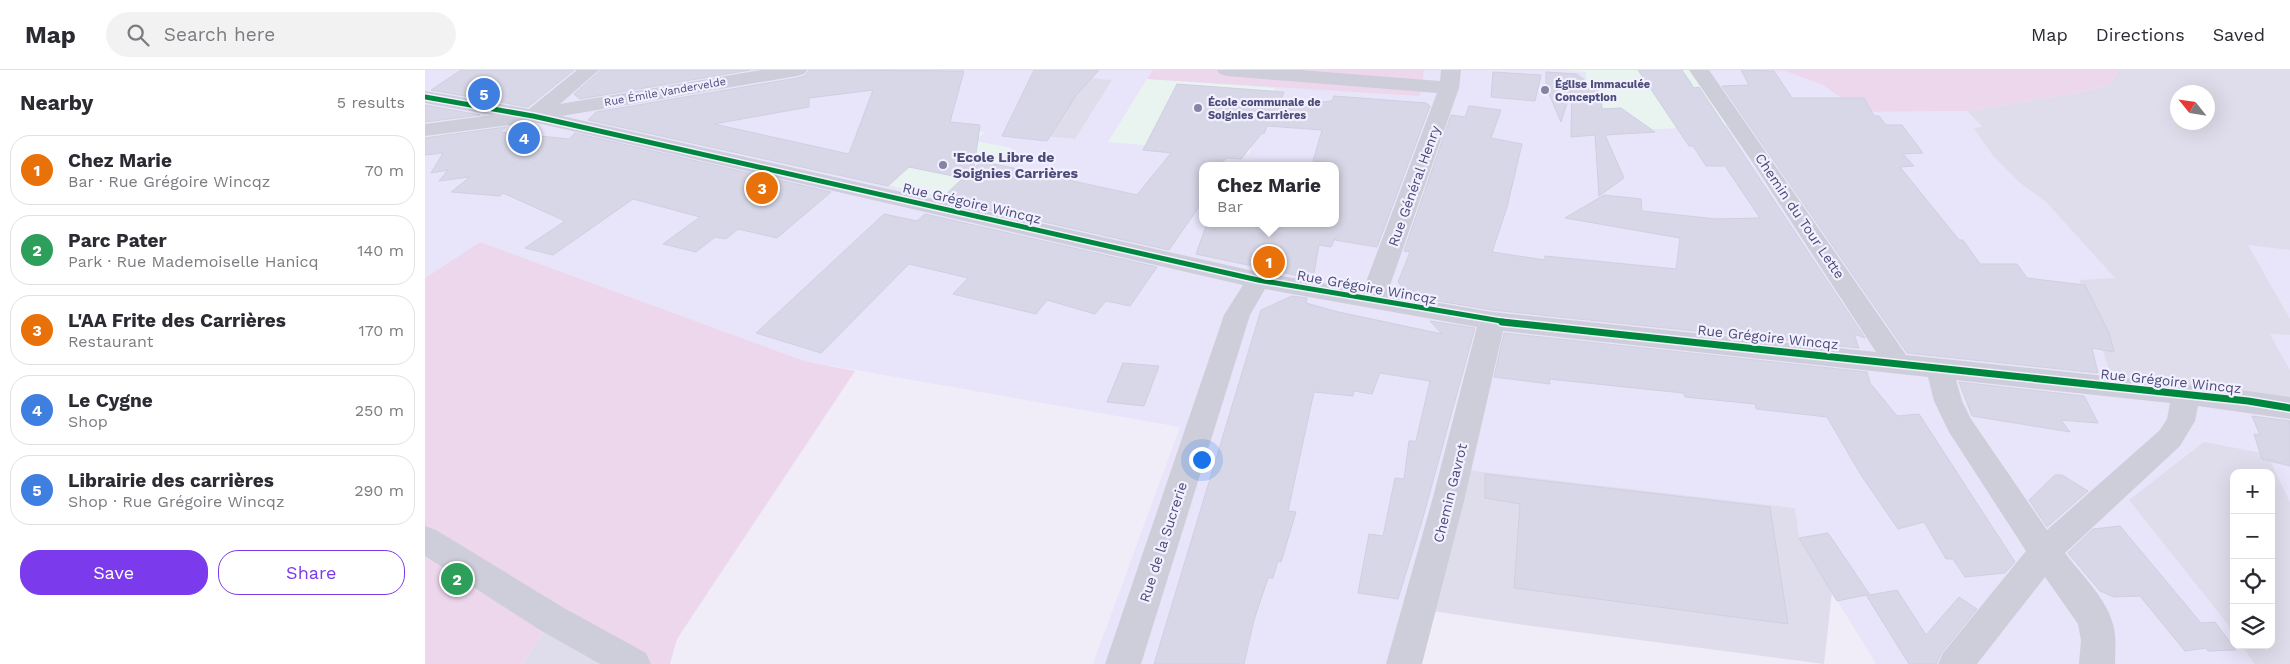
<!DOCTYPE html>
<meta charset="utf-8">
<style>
body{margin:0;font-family:"Work Sans",sans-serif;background:#f2f2f3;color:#2b2b33}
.controls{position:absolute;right:15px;bottom:15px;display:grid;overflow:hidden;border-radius:10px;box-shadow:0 5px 20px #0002}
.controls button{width:45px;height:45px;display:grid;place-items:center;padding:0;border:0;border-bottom:1px solid #e1e1e2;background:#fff;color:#2b2b33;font:25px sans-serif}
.compass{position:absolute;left:1745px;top:15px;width:45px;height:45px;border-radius:50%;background:#fff;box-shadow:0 5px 20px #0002;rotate:300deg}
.you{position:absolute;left:776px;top:389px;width:18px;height:18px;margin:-12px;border:4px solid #fff;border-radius:50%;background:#1a73e8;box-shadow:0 0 0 8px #1a73e833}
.badge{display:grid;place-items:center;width:32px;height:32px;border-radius:50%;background:#7c3aed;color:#fff;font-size:16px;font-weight:700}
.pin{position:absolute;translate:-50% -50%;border:2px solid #fff;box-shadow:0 1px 5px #0006}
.popup{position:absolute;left:774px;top:92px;width:140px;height:65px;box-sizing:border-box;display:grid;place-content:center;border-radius:10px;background:#fff;filter:drop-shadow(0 1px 4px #0005);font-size:16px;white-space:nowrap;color:#7c7c81}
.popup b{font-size:19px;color:#2b2b33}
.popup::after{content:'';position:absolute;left:50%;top:100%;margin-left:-10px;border:10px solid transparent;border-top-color:#fff}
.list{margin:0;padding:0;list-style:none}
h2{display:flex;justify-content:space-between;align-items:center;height:65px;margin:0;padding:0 20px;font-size:21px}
h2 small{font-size:16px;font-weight:400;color:#7c7c81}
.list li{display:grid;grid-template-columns:32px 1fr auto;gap:15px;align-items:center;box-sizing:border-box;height:70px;margin:0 10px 10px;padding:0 10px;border:1px solid #e1e1e2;border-radius:20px}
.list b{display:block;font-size:19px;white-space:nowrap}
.list p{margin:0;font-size:16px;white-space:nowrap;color:#7c7c81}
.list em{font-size:16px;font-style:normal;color:#7c7c81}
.actions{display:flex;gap:10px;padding:15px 20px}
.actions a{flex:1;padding:11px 0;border:1px solid #7c3aed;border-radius:20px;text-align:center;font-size:18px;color:#7c3aed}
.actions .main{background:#7c3aed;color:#fff}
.icon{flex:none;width:28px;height:28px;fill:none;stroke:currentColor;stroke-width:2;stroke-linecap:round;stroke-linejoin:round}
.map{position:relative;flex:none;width:1865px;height:594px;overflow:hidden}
header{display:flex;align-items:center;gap:30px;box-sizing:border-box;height:70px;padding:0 25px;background:#fff;border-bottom:1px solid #e1e1e2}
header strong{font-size:24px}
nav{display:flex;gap:28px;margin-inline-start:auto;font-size:18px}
.search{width:350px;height:45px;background:#f2f2f3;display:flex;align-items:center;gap:12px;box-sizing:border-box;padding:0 18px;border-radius:28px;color:#7c7c81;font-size:19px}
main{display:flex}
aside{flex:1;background:#fff}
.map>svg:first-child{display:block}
</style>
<header>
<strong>Map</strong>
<div class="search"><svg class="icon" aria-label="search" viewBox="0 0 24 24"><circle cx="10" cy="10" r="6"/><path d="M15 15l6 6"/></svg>Search here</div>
<nav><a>Map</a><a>Directions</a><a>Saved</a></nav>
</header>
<main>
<aside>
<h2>Nearby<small>5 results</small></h2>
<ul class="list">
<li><span class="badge" style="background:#e8710a">1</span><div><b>Chez Marie</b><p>Bar · Rue Grégoire Wincqz</p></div><em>70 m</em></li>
<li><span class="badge" style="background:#2e9e5b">2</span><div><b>Parc Pater</b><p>Park · Rue Mademoiselle Hanicq</p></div><em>140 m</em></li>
<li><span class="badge" style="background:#e8710a">3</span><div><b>L'AA Frite des Carrières</b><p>Restaurant</p></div><em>170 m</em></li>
<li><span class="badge" style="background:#3f7fe0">4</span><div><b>Le Cygne</b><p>Shop</p></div><em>250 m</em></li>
<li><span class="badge" style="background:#3f7fe0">5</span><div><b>Librairie des carrières</b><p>Shop · Rue Grégoire Wincqz</p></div><em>290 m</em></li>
</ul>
<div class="actions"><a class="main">Save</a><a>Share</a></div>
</aside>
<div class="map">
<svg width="1865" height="594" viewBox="0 0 1865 594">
<rect width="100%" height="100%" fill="#f0edf8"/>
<path fill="#e8e4f9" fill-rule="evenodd" d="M0 0H1335L1360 1 1398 15 1436 42 1542 41 1557 58H1550L1595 113 1621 132 1691 209 1654 210 1690 318 1865 338V432L1842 384 1704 430 1803 553 1809 562V575H1817L1829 594H1451L1374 468 1370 438 1041 401 995 594H668L755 357 379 291 55 172 0 208ZM778 96H910V153H778Z
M1822 174 1865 180V249Z
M1845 264 1865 265V300Z"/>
<path fill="#dfddeb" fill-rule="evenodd" d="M1693 0H1865V180L1823 175 1865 249V265L1845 264 1865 300V338L1690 318 1654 210 1690 208 1621 132 1595 113 1569 87 1549 58 1557 57 1542 41 1650 23 1684 15ZM1752 22H1782V52H1752Z
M649 7 687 10 650 69 610 65Z
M1779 372 1842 384 1865 432V594H1829L1817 575H1846V403H1809V562L1704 430Z
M1041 400 1370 438 1374 468 1407 522 1399 594 1099 555 1008 541Z
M127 549 208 594H97Z"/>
<path fill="#e9f4f0" d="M1140 0H1265L1303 55 1167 63 1169 34 1176 19 1161 12V2Z
M722 9 850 18 824 84 683 72Z
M511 56 560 62 550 71 587 78 534 131 448 112Z"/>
<path fill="#edd7ec" d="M728 0H999L995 26 722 9Z
M1335 0H1693L1684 15 1650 23 1542 41 1436 42 1398 15 1360 1Z
M55 172 379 291 430 301 252 569 245 594H208L127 549 97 594H0V208Z"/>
<path fill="#d8d7e7" stroke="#d0cfe1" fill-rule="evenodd" d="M36 0H149L103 37 6 20Z
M176 0H325L155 29 149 24Z
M384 0 539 1 525 52 555 55 549 98 556 91 712 125 746 83 718 80 752 14 859 22 854 36 907 31 909 26 1001 33 1005 36 952 177 910 170V168L906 177 894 175 888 209 771 184 782 153H910V93L888 91 897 60 842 56 839 64 837 63 816 89 801 88 795 96H778V131L744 180 516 129 538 108 484 97 463 116 163 50 171 42 372 8 380 6ZM448 20 424 84 289 54 384 37V28Z
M609 0H674L652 24 622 71 577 66Z
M1213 0H1257L1269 18 1274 17 1440 268 1429 264 1434 278 1067 240 984 226 973 212 985 182 979 181 1026 45 1040 47 1044 36 1076 40 1066 68 1097 74 1082 137 1067 182 1120 190V186L1251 199 1255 168 1140 148 1179 125 1216 129 1217 141 1291 149 1335 148 1300 96H1281L1268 76H1264Z
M1316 0 1349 1 1367 28H1439L1449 46H1454L1461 55H1477L1498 83 1478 84 1489 96 1475 97 1534 170H1538L1555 194H1592L1602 208 1660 215 1684 263 1689 282 1667 278 1673 303 1482 283 1297 16 1324 15Z
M1068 2 1116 5 1110 31 1066 27Z
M1121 2 1152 4 1172 20V24L1176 26 1177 39 1196 38 1230 62 1180 65 1199 108 1174 126 1170 65 1146 67 1147 17 1136 52 1121 17Z
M0 35 55 45 0 52Z
M81 57 75 62 144 69 150 63 406 122 352 168 313 159 301 169 290 167 271 182 238 174 275 147 208 129 128 185 100 178 140 151 78 123 75 126 26 122 45 107 14 111 23 100 6 103 18 83 0 85V68Z
M459 144 492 151 500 144 732 197 705 236 681 231 670 244 622 230 611 244 528 224 543 208 484 194 396 283 331 263Z
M867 226 882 228 881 233 909 241 1017 264 1005 251 1050 258 997 451 973 529 933 523 944 464 958 466 970 408 979 409 984 371H991L1005 311 955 303 947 324 929 321 928 326 889 322 863 441 871 442 856 492 853 491 848 508H843L829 550 819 594H729L836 240Z
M1079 263 1442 302 1445 313 1472 346 1494 344 1590 492 1580 503 1540 507 1528 489H1521L1499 452 1473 459 1436 405 1402 347 1331 339 1330 334 1260 327 1258 323 1124 309 1125 314 1069 307Z
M698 293 734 296 719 336 682 332Z
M1534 312 1659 326 1673 353 1636 350 1645 362 1547 346Z
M1827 346 1865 351V396L1837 389 1829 364 1835 365Z
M1060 404 1345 437 1363 554 1089 518 1095 434 1060 428Z
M1630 405H1637L1663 421 1622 457 1604 430Z
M1695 456 1776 553 1790 552 1811 580 1783 581 1781 578 1760 581 1715 526 1689 527 1675 521 1643 483 1668 459Z
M1403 463 1445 525 1472 520 1501 565 1534 527 1552 539 1517 582 1511 594H1484L1441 525 1412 531 1374 468Z"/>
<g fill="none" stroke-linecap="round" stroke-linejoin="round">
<path fill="#ceceda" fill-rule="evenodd" d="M152 0H174L135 34 336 0H382L379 4 372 6 137 46 833 202 938 220 1012 23 802 6 795 4 792 0H875L1015 11 1016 0H1036L1034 18 962 224 1067 242 1451 282 1328 93 1264 0H1284L1481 285 1823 321 1865 327V349L1773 336 1770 351 1755 376 1640 483C1656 504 1679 526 1687 551 1692 565 1690 580 1690 594H1654L1656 570 1653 554 1620 507 1552 594H1513L1518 583 1601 481 1524 362 1509 331 1503 307 1078 261 1040 427 997 594H961L1008 427 1052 257 840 219 825 245 716 594H680L799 245 818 215 108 52 0 66V54L67 45 0 33V21L104 39ZM1531 310 1745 333 1742 349 1735 360 1622 460 1546 349 1537 331Z
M0 456 11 460 139 538 221 583 226 594H175L115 560 0 486Z"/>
<g stroke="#f2efff" stroke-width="8">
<path id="cycleway-far1" d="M0 27 108 46 833 210 1088 253"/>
</g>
<g stroke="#f2efff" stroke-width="10">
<path id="cycleway" d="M1077 252 1823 331 1865 338"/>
</g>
<use href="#cycleway-far1" stroke="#00873e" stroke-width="5"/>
<use href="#cycleway" stroke="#00873e" stroke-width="7"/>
</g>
<g fill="#8584a5" stroke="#f2efff" stroke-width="2">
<circle cx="1120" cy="20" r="5"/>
<circle cx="773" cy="38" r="5"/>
<circle cx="518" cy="95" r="5"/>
</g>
<g text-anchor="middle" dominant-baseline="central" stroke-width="4.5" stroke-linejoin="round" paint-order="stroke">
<g font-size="11" font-weight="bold" fill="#4b4c78" stroke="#f2efff" text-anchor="start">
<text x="1130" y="14">Église Immaculée<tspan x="1130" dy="13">Conception</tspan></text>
<text x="783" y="32">École communale de<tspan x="783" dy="13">Soignies Carrières</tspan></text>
</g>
<g font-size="11" fill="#4b4c78" stroke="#f2efff">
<text transform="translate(240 22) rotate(-10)">Rue Émile Vandervelde</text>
</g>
<g font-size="14" font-weight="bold" fill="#4b4c78" stroke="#f2efff" text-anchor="start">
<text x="528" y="87">'Ecole Libre de<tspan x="528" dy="16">Soignies Carrières</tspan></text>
</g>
<g font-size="14" fill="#4b4c78" stroke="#f2efff">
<text transform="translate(989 116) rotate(-70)">Rue Général Henry</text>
<text transform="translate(547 133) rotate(13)">Rue Grégoire Wincqz</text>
<text transform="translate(1375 146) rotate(56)">Chemin du Tour Lette</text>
<text transform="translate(942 217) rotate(10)">Rue Grégoire Wincqz</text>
<text transform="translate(1343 267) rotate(6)">Rue Grégoire Wincqz</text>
<text transform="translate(1746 311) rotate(6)">Rue Grégoire Wincqz</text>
<text transform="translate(1025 423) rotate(-76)">Chemin Gavrot</text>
<text transform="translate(738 472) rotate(-72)">Rue de la Sucrerie</text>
</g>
</g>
</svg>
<div class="controls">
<button>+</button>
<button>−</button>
<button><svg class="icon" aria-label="locate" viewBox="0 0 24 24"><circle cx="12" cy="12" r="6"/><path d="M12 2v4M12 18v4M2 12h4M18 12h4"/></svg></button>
<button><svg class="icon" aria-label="layers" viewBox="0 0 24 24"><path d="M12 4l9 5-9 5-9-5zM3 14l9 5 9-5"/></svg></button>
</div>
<svg class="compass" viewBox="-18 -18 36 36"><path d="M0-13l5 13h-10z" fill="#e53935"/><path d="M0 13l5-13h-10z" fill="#7c7c81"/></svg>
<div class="you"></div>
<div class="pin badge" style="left:844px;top:192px;background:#e8710a">1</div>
<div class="popup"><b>Chez Marie</b>Bar</div>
<div class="pin badge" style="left:32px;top:509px;background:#2e9e5b">2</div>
<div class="pin badge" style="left:337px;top:118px;background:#e8710a">3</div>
<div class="pin badge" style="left:99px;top:68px;background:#3f7fe0">4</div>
<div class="pin badge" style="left:59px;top:24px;background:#3f7fe0">5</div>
</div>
</main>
